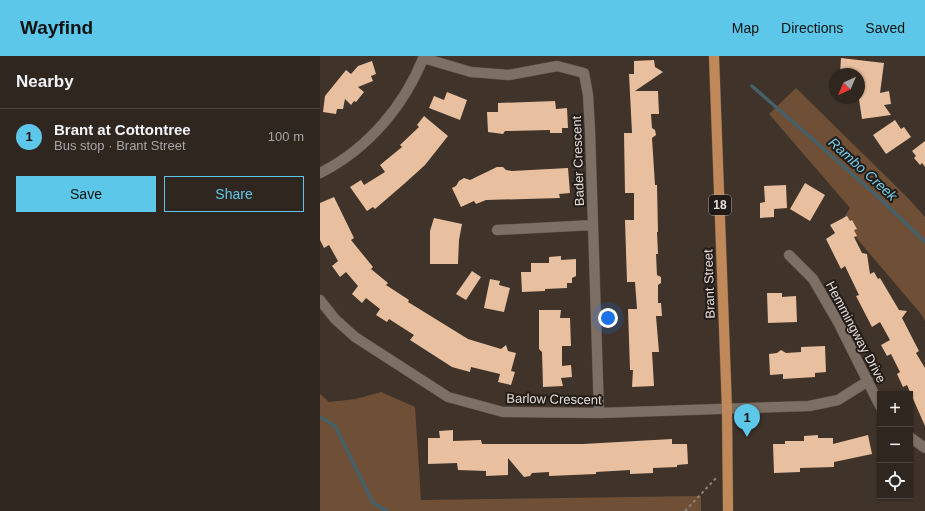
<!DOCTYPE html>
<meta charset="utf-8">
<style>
body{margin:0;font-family:Helvetica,sans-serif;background:#372e29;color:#f1f3f6}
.controls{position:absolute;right:12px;bottom:12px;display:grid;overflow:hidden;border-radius:0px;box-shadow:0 1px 3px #0004}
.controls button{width:36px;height:36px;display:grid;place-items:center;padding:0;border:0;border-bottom:1px solid #4a433e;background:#2f2620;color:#f1f3f6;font:20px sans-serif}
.compass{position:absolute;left:509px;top:12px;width:36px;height:36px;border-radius:50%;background:#2f2620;box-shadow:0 1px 3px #0004;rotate:224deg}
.you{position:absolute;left:288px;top:262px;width:14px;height:14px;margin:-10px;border:3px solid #fff;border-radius:50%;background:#1a73e8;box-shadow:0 0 0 6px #1a73e833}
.badge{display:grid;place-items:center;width:26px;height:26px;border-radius:50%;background:#5cc7e8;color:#111;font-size:13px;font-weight:700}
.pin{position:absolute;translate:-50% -33px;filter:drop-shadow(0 1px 2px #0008)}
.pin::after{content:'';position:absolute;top:21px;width:14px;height:12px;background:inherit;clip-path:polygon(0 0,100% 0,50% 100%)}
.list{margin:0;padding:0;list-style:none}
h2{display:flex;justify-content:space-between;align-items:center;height:52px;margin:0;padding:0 16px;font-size:17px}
h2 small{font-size:13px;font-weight:400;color:#a7a5a5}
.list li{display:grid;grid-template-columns:26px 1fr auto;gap:12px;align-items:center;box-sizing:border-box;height:56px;padding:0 16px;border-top:1px solid #4a433e}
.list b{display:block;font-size:15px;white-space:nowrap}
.list p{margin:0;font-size:13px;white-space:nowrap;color:#a7a5a5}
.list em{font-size:13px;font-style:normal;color:#a7a5a5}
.actions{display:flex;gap:8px;padding:12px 16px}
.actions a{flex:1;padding:9px 0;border:1px solid #5cc7e8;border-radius:0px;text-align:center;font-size:14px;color:#5cc7e8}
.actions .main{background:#5cc7e8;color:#111}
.icon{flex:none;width:22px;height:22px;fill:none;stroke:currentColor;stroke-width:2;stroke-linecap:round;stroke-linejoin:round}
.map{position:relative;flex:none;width:605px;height:455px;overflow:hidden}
header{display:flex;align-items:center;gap:24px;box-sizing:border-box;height:56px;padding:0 20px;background:#5cc7e8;color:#111}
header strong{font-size:19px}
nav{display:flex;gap:22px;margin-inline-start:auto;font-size:14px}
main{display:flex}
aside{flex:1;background:#2f2620}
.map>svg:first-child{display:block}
</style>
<header>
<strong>Wayfind</strong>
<nav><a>Map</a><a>Directions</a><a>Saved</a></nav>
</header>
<main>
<aside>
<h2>Nearby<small></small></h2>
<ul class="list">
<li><span class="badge">1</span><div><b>Brant at Cottontree</b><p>Bus stop · Brant Street</p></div><em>100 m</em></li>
</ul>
<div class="actions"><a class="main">Save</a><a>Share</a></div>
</aside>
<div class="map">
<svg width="605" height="455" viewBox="0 0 605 455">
<rect width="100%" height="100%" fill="#3f332a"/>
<path fill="#6f5036" d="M476 32 588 142 605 161V265L601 258 522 165 530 152 449 58Z
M61 336 95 351 101 444 381 440V455H0V338L9 346 36 343Z"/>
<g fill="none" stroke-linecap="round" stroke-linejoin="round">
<path stroke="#456068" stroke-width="3.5" d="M432 30 556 139 605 186
M0 361 15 370 53 447 67 455"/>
</g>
<path fill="#e9c09f" d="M521 2 564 7 560 37 569 35 571 48 564 49 571 59 542 63 539 43V18H520Z
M334 4 335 11 343 16 315 35H338L339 58H331L332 72 335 74 336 79 332 82 335 129H337L338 176H337L338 198H336L337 219 341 221V227L338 229V247H341L342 260H336L339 296H332L334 330 312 331 313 314H310L308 253H317L315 226H307L305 164H314V137H305L304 77H312L309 18H314V5Z
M52 5 56 18 51 20 53 25 38 31 44 36 36 46 34 45 31 49 25 43 23 53H17L16 58 3 56 5 40 26 14 31 18 38 10Z
M127 36 147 44 140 64 109 52 114 40 124 44Z
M235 45 236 53 247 52 248 72H242V77H230V74L185 75 183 78 168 76 167 56H178V47Z
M104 60 128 80 105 109 84 128 55 153 53 151 47 155 30 131 41 124 44 129 65 116 60 109 82 91 80 89 99 71 97 69Z
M575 64 581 73 584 71 591 81 566 98 553 79Z
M605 85V111L602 107 600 109 594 102 596 100 592 95Z
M177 111H183L186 114 192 115 248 112 250 137 239 138 240 142 166 144 156 148 154 145 141 151 132 132 136 130 139 125 144 122 150 124Z
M485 127 505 139 490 165 470 153Z
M466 129 467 152 454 153V161L440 162V147L445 146 444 130Z
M14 141 34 182 31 184 53 211 51 213 68 227 66 229 89 244 88 246 148 283 181 293 186 289 188 295 196 297 191 315 195 316 191 329 178 326 180 318 151 311 150 316 132 311 90 284 94 279 69 263 67 266 56 259 60 253 46 242 42 247 32 238 38 230 26 216 20 221 12 210 18 205 9 189 4 192 0 184V147Z
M527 160 530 165 532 164 537 173 534 174 537 180 534 181 542 197 547 198 550 218 554 216 558 223 560 222 579 254 587 255 582 262 599 295 596 297 605 312V370L587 329 583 331 577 318 580 316 571 298 567 300 561 289 570 284 560 266 552 271 536 240 539 239 525 210 521 213 506 183 515 177 510 169Z
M114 162 142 168 139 184 138 208H110V175Z
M241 200V204L256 203V220L252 222V227H247V232L225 233V235L202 236 201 216H211V207H229V201Z
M152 215 161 221 146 244 136 238Z
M170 223 180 225 179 229 190 232 184 256 164 252Z
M447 237H462V241L476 240 477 266 448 267Z
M219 254H241L240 262H250L251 290H242V310L251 309 252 321 241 322 243 330 223 331 222 296 219 293Z
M505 290 506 316 495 317V321L463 323V318L450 319 449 298 457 297 461 294 466 297 481 296V291Z
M133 374V385L161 384 162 388H263L352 383V388H367L368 408 357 409V411L333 412V417L310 418V414L276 416V418L229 420V416L212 417 210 420 204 421 188 402V419L166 420V415L138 414 137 407 108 408V382H120L119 375Z
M498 379V382H513V388L548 379 552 398 514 406V411L480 412V416L454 417 453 388H465V385H484V380Z"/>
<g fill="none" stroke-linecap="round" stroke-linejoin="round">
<g stroke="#5b5149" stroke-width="11">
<path id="minor" d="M103 2 151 16 189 19 237 10 264 17 268 39 270 74 279 357
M0 117C48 93 85 49 104 0
M177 174 273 169
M469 199 493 223 518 266 560 350
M0 244 15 263 35 281 128 341 183 356 279 357 489 350 518 344 548 325
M590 381 605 392"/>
</g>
<g stroke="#5b5149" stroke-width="11">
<path id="primary" d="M394 0 407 353 408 455"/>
</g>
<path stroke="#8c827b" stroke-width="2" stroke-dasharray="3 3" stroke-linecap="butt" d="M365 455 397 421"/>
<use href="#minor" stroke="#7d6f64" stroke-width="10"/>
<use href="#primary" stroke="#c18959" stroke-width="10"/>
</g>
<g text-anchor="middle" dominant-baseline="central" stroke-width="4" stroke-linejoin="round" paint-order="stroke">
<rect fill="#221c18" stroke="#aaa39e" stroke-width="1" x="389" y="139" width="22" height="20" rx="3"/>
<g font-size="12" font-weight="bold" fill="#e5ddd7">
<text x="400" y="149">18</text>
</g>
<g font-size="13" fill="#e5ddd7" stroke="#221c18">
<text transform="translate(258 105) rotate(-92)">Bader Crescent</text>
<text transform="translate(389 228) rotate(-92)">Brant Street</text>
<text transform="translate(536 276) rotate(62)">Hemmingway Drive</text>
<text transform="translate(234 343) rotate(1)">Barlow Crescent</text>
</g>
<g font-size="14" font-style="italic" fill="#75ceeb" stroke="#221c18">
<text transform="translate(543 113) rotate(42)">Rambo Creek</text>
</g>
</g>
</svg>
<div class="controls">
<button>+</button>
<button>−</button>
<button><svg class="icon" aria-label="locate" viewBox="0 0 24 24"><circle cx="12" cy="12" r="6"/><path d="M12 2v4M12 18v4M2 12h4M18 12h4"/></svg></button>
</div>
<svg class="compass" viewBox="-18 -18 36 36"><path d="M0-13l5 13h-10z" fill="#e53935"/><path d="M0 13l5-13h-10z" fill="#a7a5a5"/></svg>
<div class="you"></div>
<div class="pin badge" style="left:427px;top:381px">1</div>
</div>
</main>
